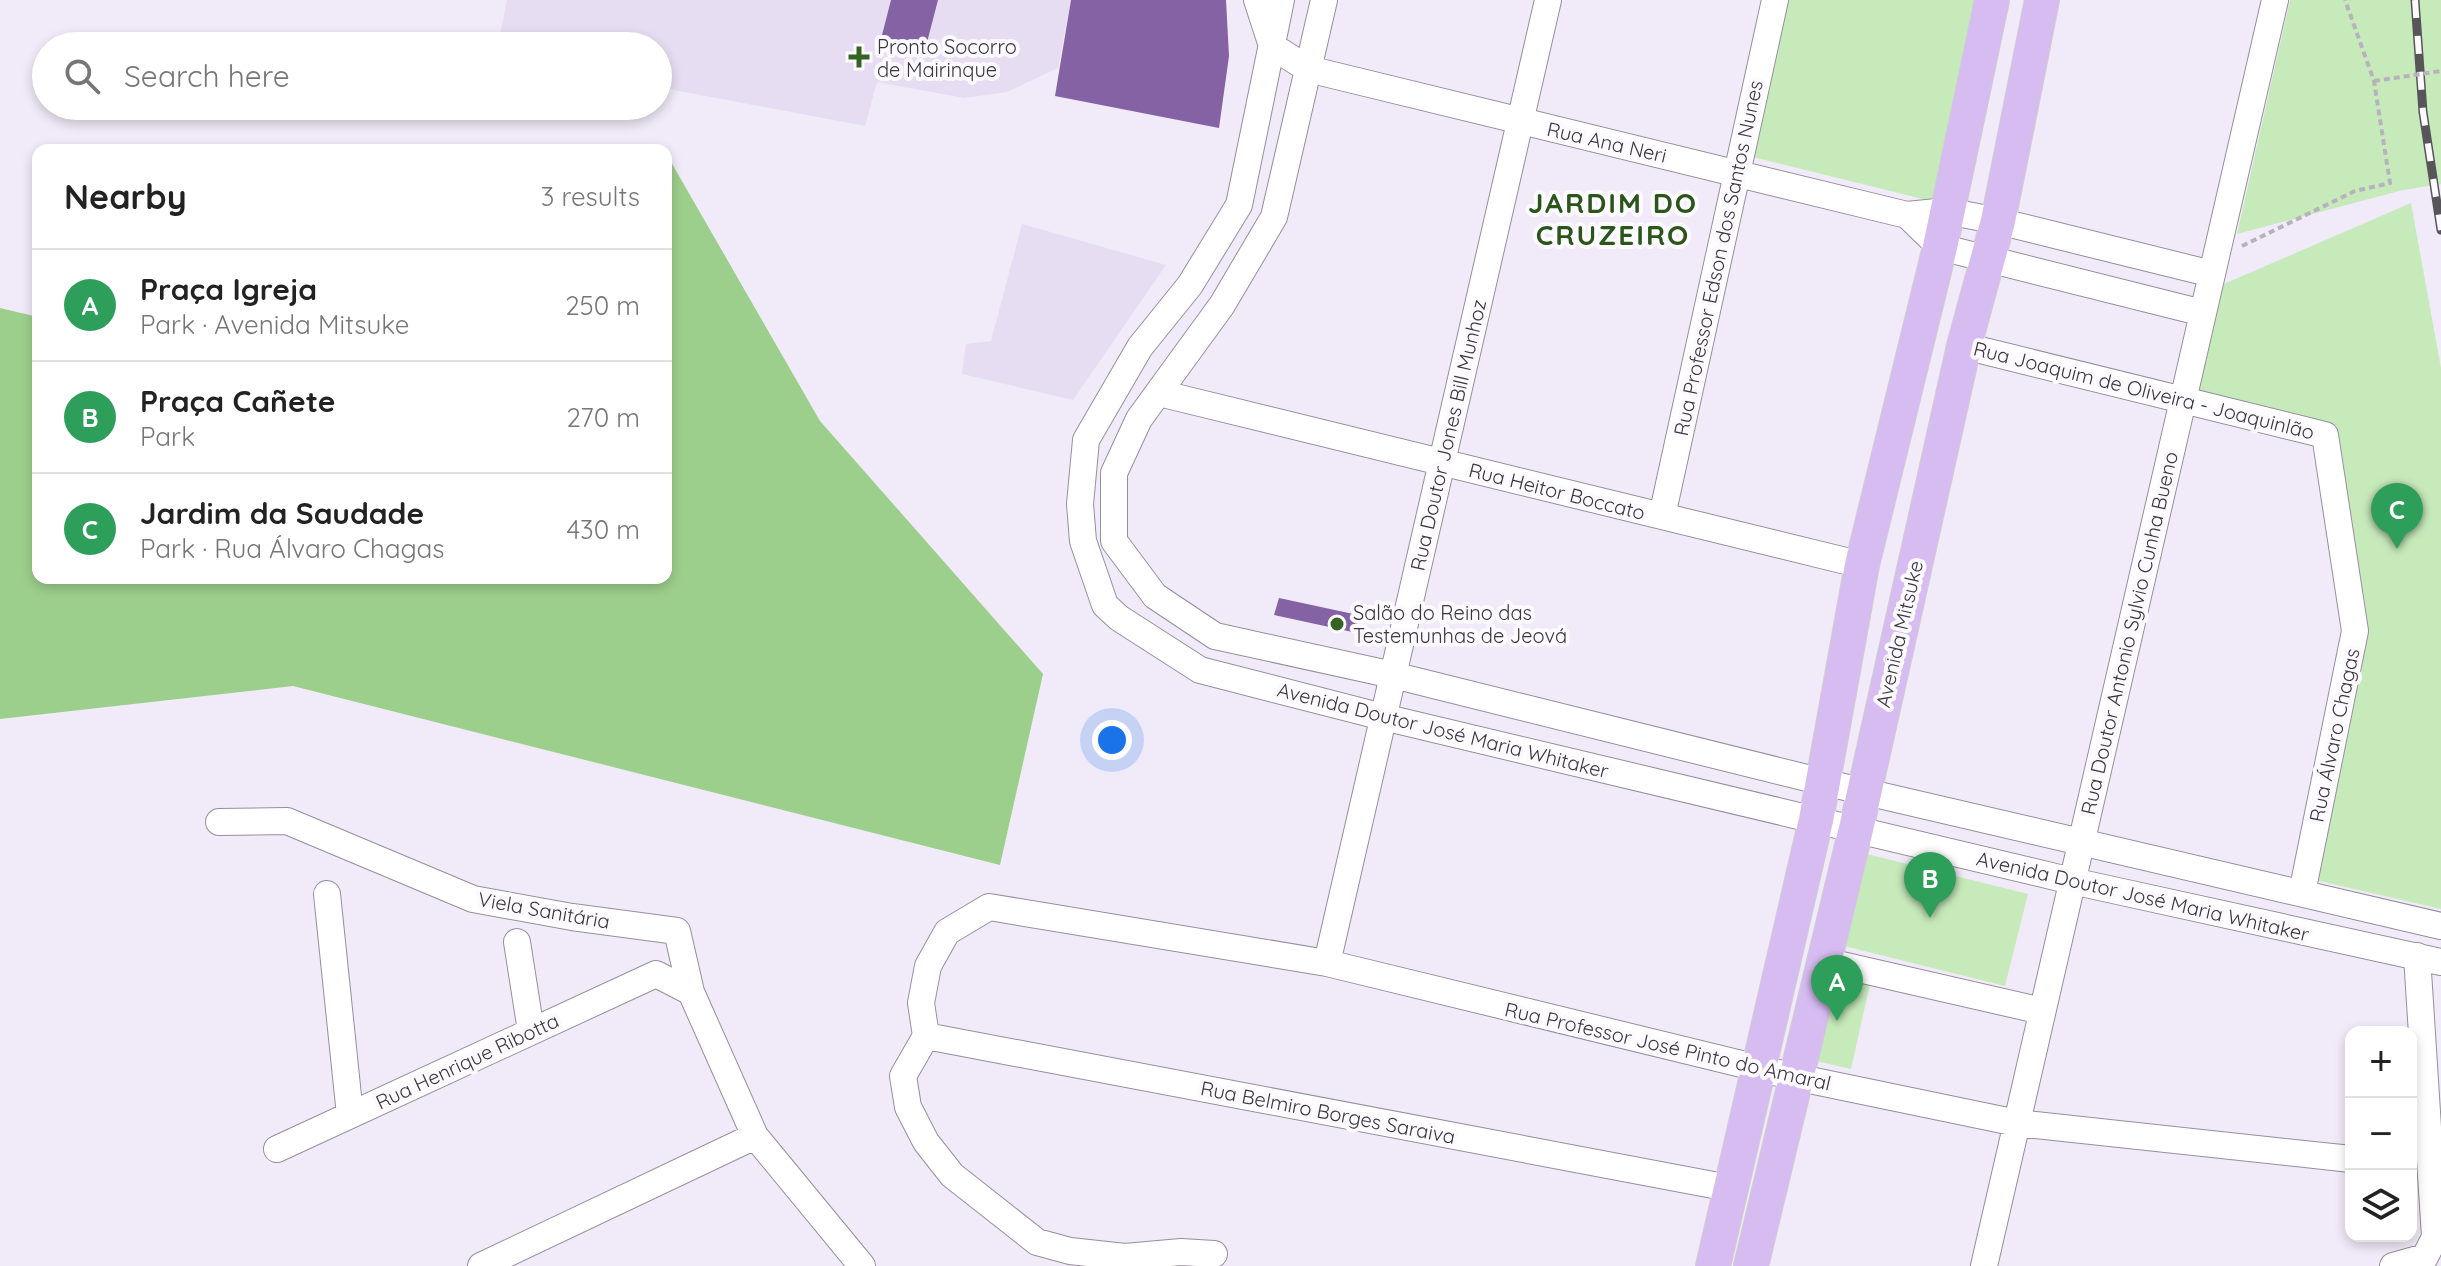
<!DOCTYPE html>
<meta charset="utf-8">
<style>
body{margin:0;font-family:Quicksand,sans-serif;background:#f6f6f6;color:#222}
.controls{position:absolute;right:24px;bottom:24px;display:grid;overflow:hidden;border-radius:16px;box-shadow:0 4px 12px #0003}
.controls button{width:72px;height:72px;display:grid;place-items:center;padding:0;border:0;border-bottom:2px solid #e0e0e0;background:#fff;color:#222;font:40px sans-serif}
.you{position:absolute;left:1112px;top:740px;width:28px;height:28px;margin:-20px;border:6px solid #fff;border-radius:50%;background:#1a73e8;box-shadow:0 0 0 12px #1a73e833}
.badge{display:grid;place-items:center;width:52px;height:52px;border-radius:50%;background:#356322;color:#fff;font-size:26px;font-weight:700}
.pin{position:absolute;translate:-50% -66px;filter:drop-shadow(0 2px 4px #0008)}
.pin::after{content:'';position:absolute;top:42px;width:28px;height:24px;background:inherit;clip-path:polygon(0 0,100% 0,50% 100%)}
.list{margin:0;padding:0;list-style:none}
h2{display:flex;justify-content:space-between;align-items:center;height:104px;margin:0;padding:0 32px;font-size:34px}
h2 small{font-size:26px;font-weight:400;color:#767676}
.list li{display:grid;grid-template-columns:52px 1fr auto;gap:24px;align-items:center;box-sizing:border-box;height:112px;padding:0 32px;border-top:2px solid #e0e0e0}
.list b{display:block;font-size:30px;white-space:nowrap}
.list p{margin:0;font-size:26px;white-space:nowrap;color:#767676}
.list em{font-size:26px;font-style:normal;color:#767676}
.icon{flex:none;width:44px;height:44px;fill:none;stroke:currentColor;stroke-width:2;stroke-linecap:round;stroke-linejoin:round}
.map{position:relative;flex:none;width:2441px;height:1266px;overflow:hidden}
.search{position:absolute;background:#fff;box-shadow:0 4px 12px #0003;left:32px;top:32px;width:640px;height:88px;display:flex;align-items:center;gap:20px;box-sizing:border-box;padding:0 28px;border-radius:44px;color:#767676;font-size:30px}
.panel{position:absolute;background:#fff;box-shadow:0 4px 12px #0003;left:32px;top:144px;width:640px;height:440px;border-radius:16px}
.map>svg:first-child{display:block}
</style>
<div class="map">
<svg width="2441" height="1266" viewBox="0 0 2441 1266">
<rect width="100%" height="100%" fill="#f1eaf8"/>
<path fill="#e7ddf2" d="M507 0H1071L1058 68 1007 92 964 98 877 82 865 126 658 87V46H498Z
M1022 224 1166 265 1073 400 962 374 966 344 991 341Z"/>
<path fill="#c7eabb" d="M1785 0H1980L1939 203 1753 157Z
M2290 0H2441V184L2403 190 2237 234Z
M2411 203 2441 368V909L2315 880 2365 623 2328 427 2191 394 2224 284Z
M1855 851 2028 894 2005 986 1832 943Z
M1823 973 1870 984 1851 1069 1803 1058Z"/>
<path fill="#9dcf8c" d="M666 162H671L820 421 1043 674 1000 865 293 686 0 719V308L38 317V578H666Z"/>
<path fill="#8462a4" d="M891 0H938L924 54 880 43Z
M1071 0H1226L1229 56 1219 128 1055 96Z
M1279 598 1358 615 1357 633 1274 615Z"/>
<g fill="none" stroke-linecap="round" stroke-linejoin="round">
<g stroke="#958f9b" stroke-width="28">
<path id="minor" d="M1257 0 1272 46 1308 69 1907 215 1947 211 1998 221 2212 274
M1281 0 1239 205 1190 285 1140 347 1086 440 1080 504 1083 541 1105 605 1119 618 1200 670 1383 717 2072 881 2441 962
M1324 0 1274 217 1222 305 1139 419 1114 473V541L1155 596 1215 636 1393 675 1823 782 2441 926
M1907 215 1940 247 2203 313
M1964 346 2325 435 2355 631 2302 893
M1159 393 1862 565
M1662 516 1775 0
M219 822 287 821 473 899 572 917 677 931 691 992
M327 894 350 1115
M517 942 531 1031
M1824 961 2042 1011
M1327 963 1548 0
M926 1036 1729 1188
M277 1149 656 974 691 992 755 1136 862 1266
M1214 1254 1181 1252 1125 1257 1070 1251 1037 1242 952 1175 926 1142 908 1107 903 1076 926 1036 921 1003 928 966 947 932 989 907 1327 963 1795 1077 2017 1123 2351 1159
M481 1266 755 1136
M1984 1266 2275 0
M2393 1266 2425 1257 2435 1237 2417 956"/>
</g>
<g stroke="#cfcfd0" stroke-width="36">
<path id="major" d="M1713 1266 1816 820 1862 565 1940 247 1992 0
M1751 1266 1856 829 1964 346 1998 221 2042 0"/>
</g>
<path stroke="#b8b2bd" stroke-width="4" stroke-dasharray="6 4" stroke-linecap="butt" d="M2242 246 2355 191 2390 183 2374 81 2345 0"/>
<use href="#minor" stroke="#fff" stroke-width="26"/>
<use href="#major" stroke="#d7bcf1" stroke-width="34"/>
<g stroke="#57545a" stroke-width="9">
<path id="rail" d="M2415 0 2423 112 2441 230"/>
</g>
<use href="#rail" stroke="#fcf9ff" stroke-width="6" stroke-dasharray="18" stroke-linecap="butt"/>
<path stroke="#b8b2bd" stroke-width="4" stroke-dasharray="6 4" stroke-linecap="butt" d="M2374 81 2441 71"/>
</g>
<g fill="#356322" stroke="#fcf9ff" stroke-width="3">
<path d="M855 45h8v8h8v8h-8v8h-8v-8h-8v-8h8z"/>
<circle cx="1337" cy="624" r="8"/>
</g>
<g text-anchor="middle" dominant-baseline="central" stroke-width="8" stroke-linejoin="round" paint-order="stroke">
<g font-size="20" fill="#39373c" stroke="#fcf9ff" text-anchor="start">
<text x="877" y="46">Pronto Socorro<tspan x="877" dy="23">de Mairinque</tspan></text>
<text x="1353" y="612">Salão do Reino das<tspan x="1353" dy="23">Testemunhas de Jeová</tspan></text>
</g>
<g font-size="20" fill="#39373c" stroke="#fcf9ff">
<text transform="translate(1607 142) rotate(13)">Rua Ana Neri</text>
<text transform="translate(1718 258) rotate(-78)">Rua Professor Edson dos Santos Nunes</text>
<text transform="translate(2144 390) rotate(14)">Rua Joaquim de Oliveira - Joaquinlão</text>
<text transform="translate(1448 435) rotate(-77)">Rua Doutor Jones Bill Munhoz</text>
<text transform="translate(1557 491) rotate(14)">Rua Heitor Boccato</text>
<text transform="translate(2129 633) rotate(-77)">Rua Doutor Antonio Sylvio Cunha Bueno</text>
<text transform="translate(1899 634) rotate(-77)">Avenida Mitsuke</text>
<text transform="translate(1443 730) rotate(14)">Avenida Doutor José Maria Whitaker</text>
<text transform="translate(2334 735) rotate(-78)">Rua Álvaro Chagas</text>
<text transform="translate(2143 896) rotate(13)">Avenida Doutor José Maria Whitaker</text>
<text transform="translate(544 910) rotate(10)">Viela Sanitária</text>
<text transform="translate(1668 1046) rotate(13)">Rua Professor José Pinto do Amaral</text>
<text transform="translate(467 1061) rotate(-25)">Rua Henrique Ribotta</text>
<text transform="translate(1328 1112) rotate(11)">Rua Belmiro Borges Saraiva</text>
</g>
<g font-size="28" font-weight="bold" letter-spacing="2" fill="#2c551a" stroke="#fcf9ff">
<text x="1613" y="202">JARDIM DO<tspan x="1613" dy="32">CRUZEIRO</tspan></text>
</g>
</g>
</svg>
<div class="controls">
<button>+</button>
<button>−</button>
<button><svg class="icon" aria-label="layers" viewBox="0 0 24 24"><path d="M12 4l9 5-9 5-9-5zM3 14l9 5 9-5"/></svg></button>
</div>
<div class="you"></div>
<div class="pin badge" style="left:1837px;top:1021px;background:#2e9e5b">A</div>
<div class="pin badge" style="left:1930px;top:918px;background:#2e9e5b">B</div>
<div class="pin badge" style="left:2397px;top:549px;background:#2e9e5b">C</div>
<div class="search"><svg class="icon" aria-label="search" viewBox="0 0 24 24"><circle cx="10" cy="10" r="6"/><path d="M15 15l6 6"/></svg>Search here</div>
<section class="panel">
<h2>Nearby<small>3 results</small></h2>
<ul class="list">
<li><span class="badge" style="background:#2e9e5b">A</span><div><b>Praça Igreja</b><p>Park · Avenida Mitsuke</p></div><em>250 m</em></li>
<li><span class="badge" style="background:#2e9e5b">B</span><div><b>Praça Cañete</b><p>Park</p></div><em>270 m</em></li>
<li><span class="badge" style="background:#2e9e5b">C</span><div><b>Jardim da Saudade</b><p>Park · Rua Álvaro Chagas</p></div><em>430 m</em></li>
</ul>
</section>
</div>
